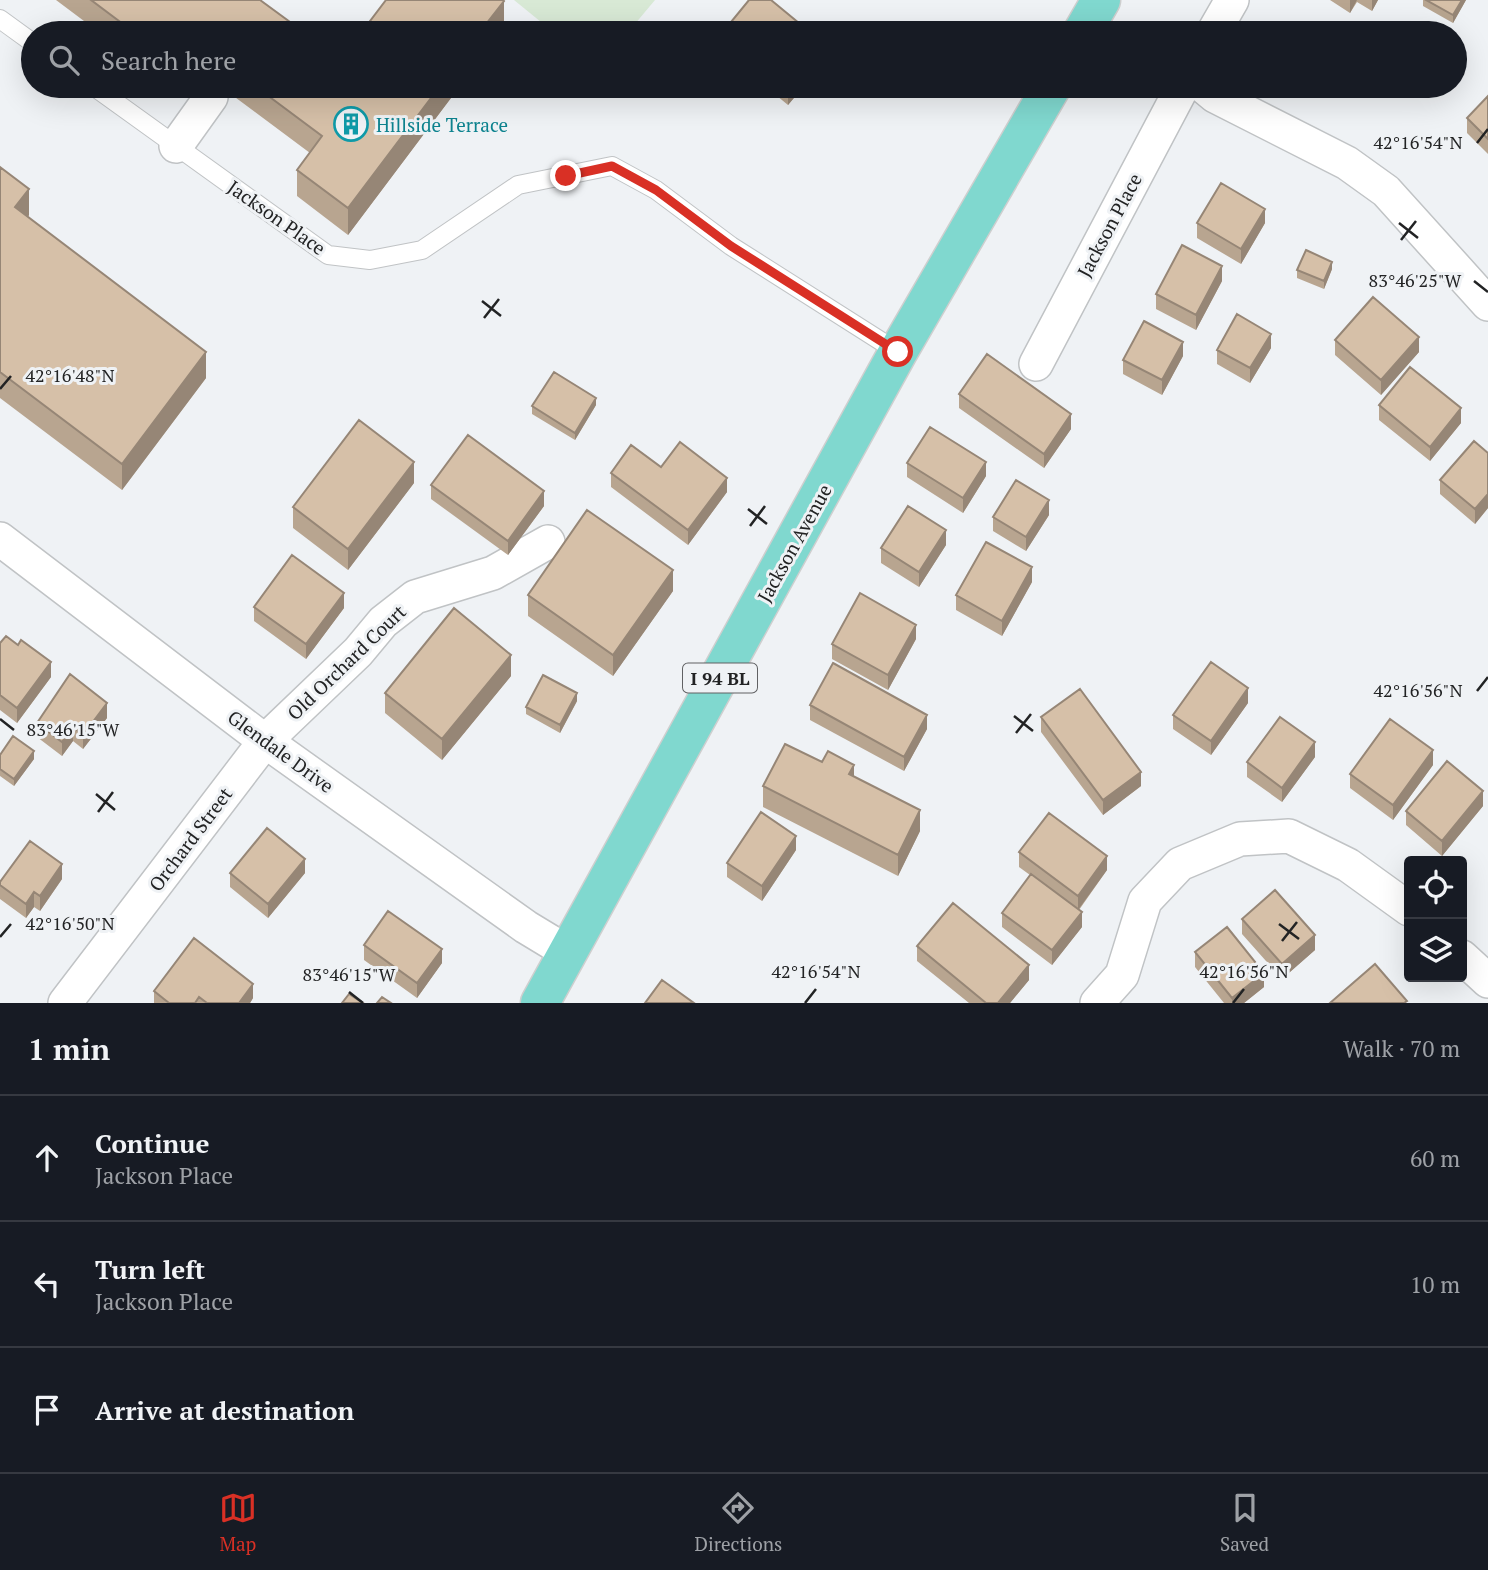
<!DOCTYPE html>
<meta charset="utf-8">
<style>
body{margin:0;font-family:"PT Serif",serif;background:#242831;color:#f1f3f6}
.controls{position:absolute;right:21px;bottom:21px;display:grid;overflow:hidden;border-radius:7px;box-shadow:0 7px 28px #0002}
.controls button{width:63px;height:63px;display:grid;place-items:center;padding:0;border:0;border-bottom:2px solid #363941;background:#171b24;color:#f1f3f6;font:35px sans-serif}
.stop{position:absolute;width:21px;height:21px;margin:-16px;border:5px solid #d93025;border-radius:50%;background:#fff}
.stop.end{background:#d93025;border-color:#fff;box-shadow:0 2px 7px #0008}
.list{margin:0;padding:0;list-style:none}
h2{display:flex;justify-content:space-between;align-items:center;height:91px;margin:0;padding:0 28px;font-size:30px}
h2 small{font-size:23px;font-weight:400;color:#9ea1a6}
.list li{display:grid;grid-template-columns:46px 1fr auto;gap:21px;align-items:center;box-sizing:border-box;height:126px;padding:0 28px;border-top:2px solid #363941}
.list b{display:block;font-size:26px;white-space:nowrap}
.list p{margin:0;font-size:23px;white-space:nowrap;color:#9ea1a6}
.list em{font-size:23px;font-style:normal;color:#9ea1a6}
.icon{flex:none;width:38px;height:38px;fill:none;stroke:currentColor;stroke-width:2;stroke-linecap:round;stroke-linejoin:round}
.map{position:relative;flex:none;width:1488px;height:1003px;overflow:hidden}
.search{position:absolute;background:#171b24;box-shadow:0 7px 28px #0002;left:21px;right:21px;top:21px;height:77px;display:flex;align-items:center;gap:18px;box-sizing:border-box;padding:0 24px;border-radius:38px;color:#9ea1a6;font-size:26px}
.sheet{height:469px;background:#171b24}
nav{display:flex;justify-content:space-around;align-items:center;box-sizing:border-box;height:98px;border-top:2px solid #363941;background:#171b24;font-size:19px;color:#9ea1a6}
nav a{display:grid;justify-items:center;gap:4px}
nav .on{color:#d93025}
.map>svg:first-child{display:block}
</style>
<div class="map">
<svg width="1488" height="1003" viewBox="0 0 1488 1003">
<rect width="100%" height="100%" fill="#eff2f5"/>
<path fill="#d8e9d5" d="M514 0H655L629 31H600L576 22H541Z"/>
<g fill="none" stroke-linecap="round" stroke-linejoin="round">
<g stroke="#c0c3c5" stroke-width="20">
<path id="lane" d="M0 19 33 43
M93 86 328 255 370 260 422 250 518 185 612 166 656 190 731 246 898 352"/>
</g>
<g stroke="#c0c3c5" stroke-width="36">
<path id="street" d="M1213 33 1232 0
M1203 86 1215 96 1347 163 1386 191 1488 304
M176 146 211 97
M1036 364 1183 86
M0 539 265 741 526 927 569 953
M1462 957 1488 981
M65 1003 265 741 358 652 383 622 415 597 493 573 548 542
M1097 1003 1122 975 1145 901 1180 864 1240 839 1289 836 1348 865 1409 909"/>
</g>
<g stroke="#cecfcf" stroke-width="41">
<path id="primary" d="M1082 33 1101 0
M540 1003 898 352 1052 86"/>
</g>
<use href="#lane" stroke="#fff" stroke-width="18"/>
<use href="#street" stroke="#fff" stroke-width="33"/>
<use href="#primary" stroke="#80d8cf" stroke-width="38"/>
</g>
<path fill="#b8a590" d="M56 0H260L305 33H100Z
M1330 0H1378L1372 11 1357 2 1350 13Z
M1423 0H1466L1453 23 1423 6Z
M220 86H460L348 235 297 196V170L310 153Z
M765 86H804L788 105Z
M1488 96V154L1467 133V118Z
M0 167 29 215 28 217 206 378 122 490 0 398Z
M1197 223H1265L1241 264 1197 238Z
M1332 269 1324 289 1297 278V270Z
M1222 281 1196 330 1156 309V294Z
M1335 340 1419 352 1381 395 1335 355Z
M1271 348 1250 383 1217 364V350Z
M1183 356 1162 395 1123 374V360Z
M959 394 1071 429 1044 468 959 408Z
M596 405 575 440 532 414V406Z
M1379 405 1461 423 1430 461 1379 420Z
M1488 453V508L1475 524 1440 494V480Z
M907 463 986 476 963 513 907 477Z
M661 467 727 492 688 545 611 487V473Z
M414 483 348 570 293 528V507Z
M431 485 544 506 508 555 431 499Z
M1049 515 1026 551 993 531V517Z
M946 545 919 587 881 563V548Z
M1032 582 1002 636 956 610V595Z
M673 591 613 676 528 616V595Z
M254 607 344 608 306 659 254 621Z
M916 639 888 690 832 659V644Z
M0 643 18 645 51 677 17 723 0 710Z
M511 676 442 760 385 713V693Z
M577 701 560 733 526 714V707Z
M1248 703 1211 755 1173 729V715Z
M810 705 927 729 904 771 810 720Z
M1041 717 1141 786 1103 815 1041 732Z
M107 718 83 749 73 741 62 756 37 737V723Z
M0 755 34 759 14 786 0 776Z
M1315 757 1282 802 1247 777V762Z
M822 762 854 776 920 831 898 876 763 807V786Z
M1433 765 1393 820 1350 788V774Z
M1483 806 1442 856 1406 825V811Z
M796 850 762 901 727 877V863Z
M1019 852 1107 870 1079 910 1082 927 1052 965 1002 927V913L1030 875 1019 867Z
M230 873H305L268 918 230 887Z
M62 879 40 911 34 907 26 918 0 899V882Z
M1242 919 1315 950 1282 979 1242 934Z
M364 945 442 963 417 998 364 960Z
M917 946 1029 980 1010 1003H969L917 961Z
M1195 952 1264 987 1244 1003H1224L1195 967Z
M154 991 253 998 250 1003H154Z"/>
<path fill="#968676" d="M1350 0H1357L1350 13Z
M1372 0H1378L1372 11Z
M1462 0H1466L1453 23V15Z
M504 1V27L499 33H479Z
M171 23V33H163Z
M440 86H460L348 235V208Z
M792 86H804L788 105V91Z
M29 189V215L15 234V207Z
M1265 209V223L1241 264V249Z
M1332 262V269L1324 289V281Z
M1222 266V281L1196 330V315Z
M1271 334V348L1250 383V368Z
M1419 337V352L1381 395V380Z
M1183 342V356L1162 395V380Z
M206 352V378L122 490V464Z
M596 398V405L575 440V433Z
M1461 408V423L1430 461V447Z
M1071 414V429L1044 468V454Z
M414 462V483L348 570V549Z
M986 462V476L963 513V498Z
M727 478V492L688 545V530Z
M544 491V506L508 555V541Z
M1488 494V508L1475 524V509Z
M1049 500V515L1026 551V537Z
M946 530V545L919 587V572Z
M1032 567V582L1002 636V621Z
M673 570V591L613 676V655Z
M344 593V608L306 659V644Z
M916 625V639L888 690V675Z
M511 655V676L442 760V739Z
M51 662V677L17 723V708Z
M1248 688V703L1211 755V741Z
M577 693V701L560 733V725Z
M107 703V718L83 749V735Z
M927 715V729L904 771V757Z
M73 727V741L62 756V742Z
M1315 742V757L1282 802V788Z
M1433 750V765L1393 820V805Z
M34 751V759L14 786V779Z
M854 765V785L849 774Z
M1141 772V786L1103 815V800Z
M1483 791V806L1442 856V841Z
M920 810V831L898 876V855Z
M796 836V850L762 901V886Z
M1107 856V870L1078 910V896Z
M305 859V873L268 918V904Z
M62 864V879L40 911V896Z
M34 892V907L26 918V904Z
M1082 912V927L1052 965V950Z
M1315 935V950L1282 979V964Z
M442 949V963L417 998V983Z
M1029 965V980L1010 1003H998Z
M1264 973V987L1244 1003H1232V998Z
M253 984V998L250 1003H239Z"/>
<path fill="#d6c0a8" stroke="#968676" stroke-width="2" d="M91 0H260L305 33H185L171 23 163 33H135Z
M386 0H503L504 1 479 33H361Z
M749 0H771L811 33H722Z
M1426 0H1462L1453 15Z
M255 86H440L348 208 297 170 322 136Z
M782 86H792L788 91Z
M1488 96V139L1467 118Z
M0 167 29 189 15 207 206 352 122 464 0 372Z
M1221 183 1265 209 1241 249 1197 223Z
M1182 245 1222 266 1196 315 1156 294Z
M1306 250 1332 262 1324 281 1297 270Z
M1373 297 1419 337 1381 380 1335 340Z
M1237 314 1271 334 1250 368 1217 350Z
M1144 321 1183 342 1162 380 1123 360Z
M987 354 1071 414 1044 454 959 394Z
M1410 367 1461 408 1430 447 1379 405Z
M554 372 596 398 575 433 532 406Z
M359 420 414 462 348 549 293 507Z
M930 427 986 462 963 498 907 463Z
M468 435 544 491 508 541 431 485Z
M1474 441 1488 453V494L1475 509 1440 480Z
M680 442 727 478 688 530 611 473 631 445 661 467Z
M1016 480 1049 500 1026 537 993 517Z
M908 506 946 530 919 572 881 548Z
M587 510 673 570 613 655 528 595Z
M986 542 1032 567 1002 621 956 595Z
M292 555 344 593 306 644 254 607Z
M860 593 916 625 888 675 832 644Z
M454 608 511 655 442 739 385 693Z
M6 636 18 645 21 640 51 662 17 708 0 695V643Z
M1211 662 1248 688 1211 741 1173 715Z
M833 663 927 715 904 757 810 705Z
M70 674 107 703 83 735 73 727 62 742 37 723Z
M543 675 577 693 560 725 526 707Z
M1080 689 1141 772 1103 800 1041 717Z
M1280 717 1315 742 1282 788 1247 762Z
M1390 719 1433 750 1393 805 1350 774Z
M13 736 34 751 14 779 0 769V755Z
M785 744 822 762 828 751 854 765 849 774 920 810 898 855 763 786Z
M1447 761 1483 791 1442 841 1406 811Z
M761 812 796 836 762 886 727 863Z
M1049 813 1107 856 1078 896 1019 852Z
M267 828 305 859 268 904 230 873Z
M30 841 62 864 40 896 34 892 26 904 0 885V882Z
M1031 874 1082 912 1052 950 1002 913Z
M1275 890 1315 935 1282 964 1242 919Z
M953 903 1029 965 998 1003H986L917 946Z
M388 911 442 949 417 983 364 945Z
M1227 927 1264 973 1232 998 1195 952Z
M194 938 253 984 239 1003H207L199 997 195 1003H169L154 991Z
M1375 964 1407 1001 1404 1003H1330Z
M662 980 694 1003H645Z
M349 994 363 1003H342Z
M382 997 391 1003H377Z"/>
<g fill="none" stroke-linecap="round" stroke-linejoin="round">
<path stroke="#d93025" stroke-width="9" d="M566 176 612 166 656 190 731 246 898 352"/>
</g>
<path fill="none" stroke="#222324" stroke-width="2.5" d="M1477 143 1488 129M1399 223 1418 238M1401 240 1416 221M1474 281 1488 292M482 301 501 316M484 318 499 299M0 389 11 376M748 509 767 524M750 526 765 506M1477 691 1488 677M1014 716 1033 731M0 719 14 730M1016 733 1031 714M96 794 115 810M98 812 113 792M1279 924 1299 939M0 937 11 924M1282 941 1297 922M349 992 363 1003M805 1003 816 989M1233 1003 1244 989"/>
<defs>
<g id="building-ring" transform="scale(1.75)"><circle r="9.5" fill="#eff2f5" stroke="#0f9aa8" stroke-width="1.5"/><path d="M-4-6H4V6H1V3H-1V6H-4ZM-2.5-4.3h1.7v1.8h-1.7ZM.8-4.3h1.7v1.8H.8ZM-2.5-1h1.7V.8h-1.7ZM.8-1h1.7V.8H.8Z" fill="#0f9aa8"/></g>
</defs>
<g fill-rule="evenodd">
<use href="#building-ring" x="351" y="124"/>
</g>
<g text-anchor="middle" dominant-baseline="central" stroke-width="6" stroke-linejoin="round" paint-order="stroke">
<rect fill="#eff2f5" stroke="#606163" stroke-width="2" x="683" y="663.5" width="74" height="29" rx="5"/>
<g font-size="18" font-weight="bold" fill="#222324">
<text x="720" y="678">I 94 BL</text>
</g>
<g font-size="19" fill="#0d838f" stroke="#eff2f5" text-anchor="start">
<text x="376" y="124">Hillside Terrace</text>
</g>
<g font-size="19" fill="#222324" stroke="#eff2f5">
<text transform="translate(277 217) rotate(35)">Jackson Place</text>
<text transform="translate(1109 225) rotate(-62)">Jackson Place</text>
<text transform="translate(794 543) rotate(-61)">Jackson Avenue</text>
<text transform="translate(346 662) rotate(-44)">Old Orchard Court</text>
<text transform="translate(281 751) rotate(36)">Glendale Drive</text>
<text transform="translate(190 839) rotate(-53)">Orchard Street</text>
</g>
</g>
<g font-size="18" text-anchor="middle" fill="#222324" stroke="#eff2f5" stroke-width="6" stroke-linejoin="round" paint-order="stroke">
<text x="1418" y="149">42°16'54"N</text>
<text x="1415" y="287">83°46'25"W</text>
<text x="70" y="382">42°16'48"N</text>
<text x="1418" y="697">42°16'56"N</text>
<text x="73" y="736">83°46'15"W</text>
<text x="70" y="930">42°16'50"N</text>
<text x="816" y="978">42°16'54"N</text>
<text x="1244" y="978">42°16'56"N</text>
<text x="349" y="981">83°46'15"W</text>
</g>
</svg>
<div class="controls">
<button><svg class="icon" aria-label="locate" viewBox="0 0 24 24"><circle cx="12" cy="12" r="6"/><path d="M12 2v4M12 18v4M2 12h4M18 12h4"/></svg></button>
<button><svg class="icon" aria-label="layers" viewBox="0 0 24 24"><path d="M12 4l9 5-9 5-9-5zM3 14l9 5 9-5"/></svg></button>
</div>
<div class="stop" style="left:898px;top:352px"></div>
<div class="stop end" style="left:566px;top:176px"></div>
<div class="search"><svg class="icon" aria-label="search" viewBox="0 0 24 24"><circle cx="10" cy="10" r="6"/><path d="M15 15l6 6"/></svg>Search here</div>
</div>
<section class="sheet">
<h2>1 min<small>Walk · 70 m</small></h2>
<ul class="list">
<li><svg class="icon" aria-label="ahead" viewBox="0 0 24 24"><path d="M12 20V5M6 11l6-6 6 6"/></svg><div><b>Continue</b><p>Jackson Place</p></div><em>60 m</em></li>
<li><svg class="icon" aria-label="left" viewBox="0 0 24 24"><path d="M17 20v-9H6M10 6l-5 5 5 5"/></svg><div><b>Turn left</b><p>Jackson Place</p></div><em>10 m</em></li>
<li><svg class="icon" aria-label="arrive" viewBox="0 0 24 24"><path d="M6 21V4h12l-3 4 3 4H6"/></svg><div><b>Arrive at destination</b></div></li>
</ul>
</section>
<nav>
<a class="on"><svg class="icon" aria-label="map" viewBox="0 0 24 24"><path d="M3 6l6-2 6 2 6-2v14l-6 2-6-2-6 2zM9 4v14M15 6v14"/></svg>Map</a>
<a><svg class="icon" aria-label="directions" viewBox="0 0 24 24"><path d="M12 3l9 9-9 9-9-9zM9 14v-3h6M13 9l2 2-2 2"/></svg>Directions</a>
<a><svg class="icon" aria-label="saved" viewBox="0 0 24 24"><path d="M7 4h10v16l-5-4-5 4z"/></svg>Saved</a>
</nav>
